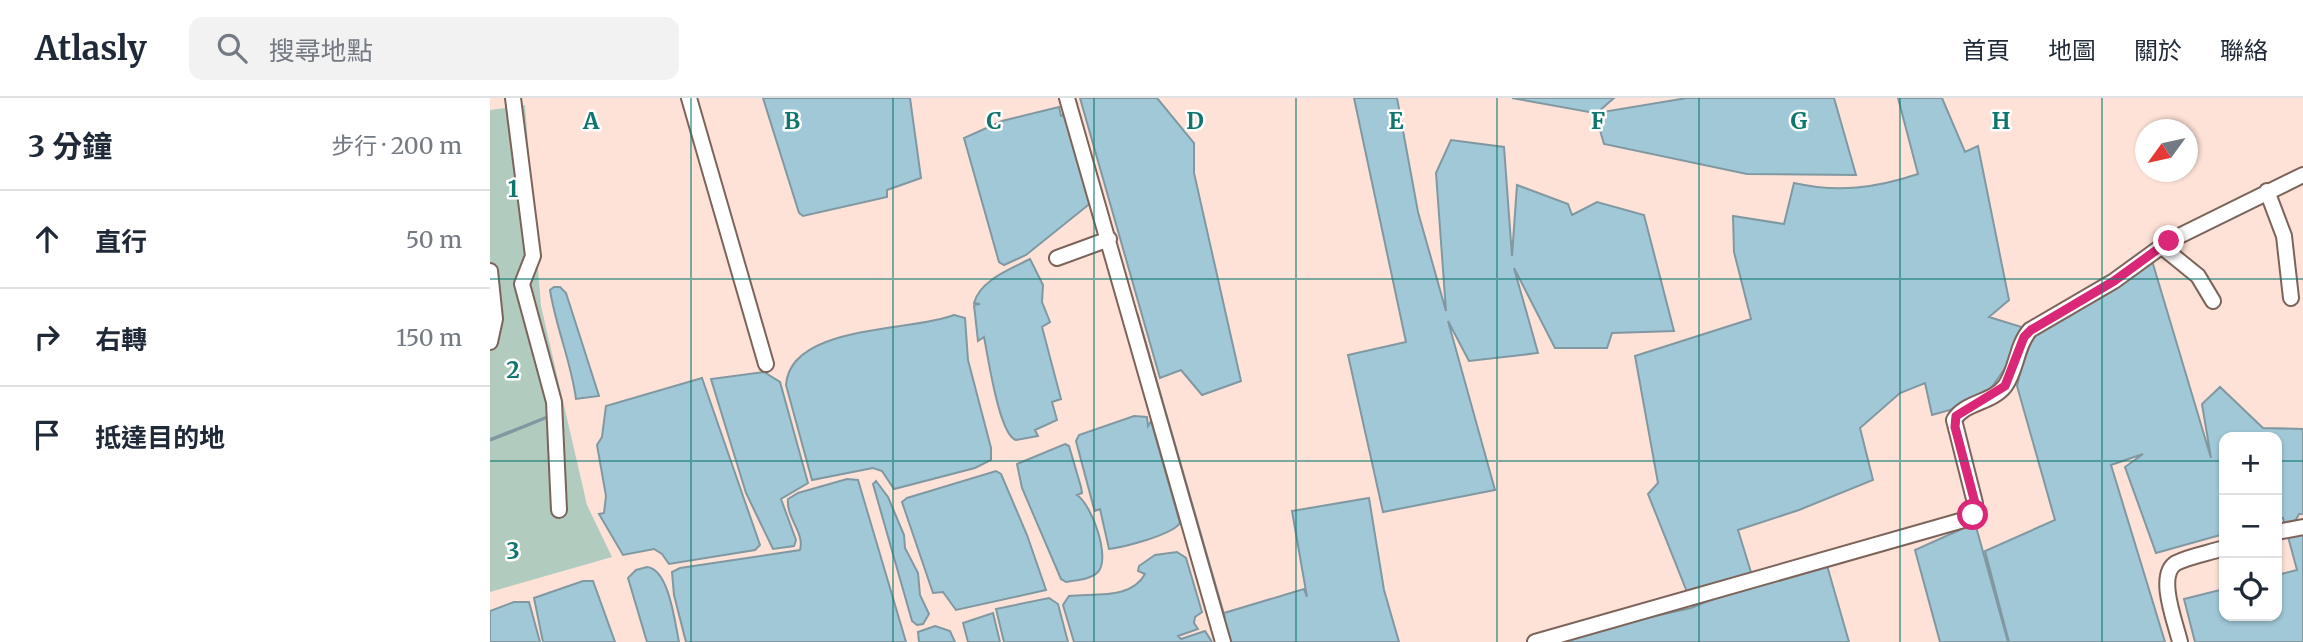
<!DOCTYPE html>
<html lang="zh-TW">
<meta charset="utf-8">
<style>
body{margin:0;font-family:Merriweather,"Noto Sans TC",serif;background:#f2f2f3;color:#1f2937}
.controls{position:absolute;right:21px;bottom:21px;display:grid;overflow:hidden;border-radius:14px;box-shadow:0 2px 5px #0004}
.controls button{width:63px;height:63px;display:grid;place-items:center;padding:0;border:0;border-bottom:2px solid #e0e1e3;background:#fff;color:#1f2937;font:35px sans-serif}
.compass{position:absolute;left:1645px;top:21px;width:63px;height:63px;border-radius:50%;background:#fff;box-shadow:0 2px 5px #0004;rotate:237deg}
.stop{position:absolute;width:21px;height:21px;margin:-16px;border:5px solid #db2777;border-radius:50%;background:#fff}
.stop.end{background:#db2777;border-color:#fff;box-shadow:0 2px 7px #0008}
.list{margin:0;padding:0;list-style:none}
h2{display:flex;justify-content:space-between;align-items:center;height:91px;margin:0;padding:0 28px;font-size:30px}
h2 small{font-size:23px;font-weight:400;color:#747a83}
.list li{display:grid;grid-template-columns:46px 1fr auto;gap:21px;align-items:center;box-sizing:border-box;height:98px;padding:0 28px;border-top:2px solid #e0e1e3}
.list b{display:block;font-size:26px;white-space:nowrap}
.list em{font-size:23px;font-style:normal;color:#747a83}
.icon{flex:none;width:38px;height:38px;fill:none;stroke:currentColor;stroke-width:2;stroke-linecap:round;stroke-linejoin:round}
.map{position:relative;flex:none;width:1813px;height:544px;overflow:hidden}
header{display:flex;align-items:center;gap:42px;box-sizing:border-box;height:98px;padding:0 35px;background:#fff;border-bottom:2px solid #e0e1e3}
header strong{font-size:33px}
nav{display:flex;gap:38px;margin-inline-start:auto;font-size:24px}
.search{width:490px;height:63px;background:#f2f2f3;display:flex;align-items:center;gap:18px;box-sizing:border-box;padding:0 24px;border-radius:14px;color:#747a83;font-size:26px}
main{display:flex}
aside{flex:1;background:#fff}
.map>svg:first-child{display:block}
</style>
<header>
<strong>Atlasly</strong>
<div class="search"><svg class="icon" aria-label="search" viewBox="0 0 24 24"><circle cx="10" cy="10" r="6"/><path d="M15 15l6 6"/></svg>搜尋地點</div>
<nav><a>首頁</a><a>地圖</a><a>關於</a><a>聯絡</a></nav>
</header>
<main>
<aside>
<h2>3 分鐘<small>步行 · 200 m</small></h2>
<ul class="list">
<li><svg class="icon" aria-label="ahead" viewBox="0 0 24 24"><path d="M12 20V5M6 11l6-6 6 6"/></svg><div><b>直行</b></div><em>50 m</em></li>
<li><svg class="icon" aria-label="right" viewBox="0 0 24 24"><path d="M7 20v-9h11M14 6l5 5-5 5"/></svg><div><b>右轉</b></div><em>150 m</em></li>
<li><svg class="icon" aria-label="arrive" viewBox="0 0 24 24"><path d="M6 21V4h12l-3 4 3 4H6"/></svg><div><b>抵達目的地</b></div></li>
</ul>
</aside>
<div class="map">
<svg width="1813" height="544" viewBox="0 0 1813 544">
<rect width="100%" height="100%" fill="#fee2d7"/>
<path fill="#b1ccbf" d="M35 7 51 208 97 407 122 459 0 494V12Z"/>
<path fill="#a1c8d7" stroke="#8098a1" stroke-width="2" d="M273 0H420L431 80 397 92V99L313 118 309 115Z
M590 0H667L704 45V75L751 283 712 297 691 272 670 280Z
M864 0H907L928 114 956 213 946 75 961 42 1014 49 1022 158 1027 87 1078 106 1082 117 1107 104 1154 117 1184 233 1122 235 1117 250H1065L1024 170 1048 255 979 263 958 223 1005 392 893 414 858 257 916 244Z
M1022 0H1124L1107 15 1197 0H1344L1366 77 1257 76 1114 46 1105 15Z
M1408 0H1452L1475 54 1488 48 1519 202 1499 219 1541 232 1660 156 1721 360 1712 306 1730 289 1773 330 1813 331V416H1809L1798 436H1813V544H1705L1694 501 1734 491V518H1787V477L1807 472 1793 420 1787 421V339H1734V436L1666 455 1635 369 1653 356 1621 367 1675 544H1519L1495 453 1565 422 1527 288 1539 236 1492 303 1442 317 1435 285 1410 295 1370 330 1383 382 1309 412 1248 432 1264 484 1336 464 1359 544H1049L1201 510 1260 486 1197 494 1158 396 1168 385 1145 258 1261 221 1244 154 1243 118 1294 126 1304 85C1348 95 1386 90 1428 76Z
M569 9 571 18 576 16 602 104 536 157 514 167 509 164 474 40 512 23Z
M540 161 553 187 552 204 560 224 552 229 571 301 562 304 567 322 545 332 548 338 526 342C509 337 498 258 494 239L488 243 484 207 490 206 484 205C490 182 521 171 540 161Z
M64 189H70L76 195 109 298 86 301C81 263 66 230 60 192Z
M464 217 475 220 478 262 501 350V362L485 370 404 391 392 373 383 370 322 382 296 287C300 226 422 234 464 217Z
M274 274 290 284 318 385 291 401 306 442 304 448 283 451 256 395 221 281Z
M212 280 270 447 265 452 179 466 172 456 164 451 133 457 109 416 114 415 116 398 107 347 112 339 116 308Z
M644 318 657 319 658 328 661 323 690 425C682 437 634 449 619 451L610 411 605 413 603 407 586 343 589 337Z
M575 346 579 348 591 389 592 395 587 397C602 407 621 460 608 474 600 482 586 482 576 484L571 481 532 390 527 366Z
M506 373 511 376 537 437 556 492 466 512 453 494 443 495 412 404 417 400Z
M357 381 368 382 416 544H196L184 497 182 474 190 470 310 452C315 435 296 420 298 401L308 395Z
M386 383 398 399 414 437 415 450 428 475 430 497 439 516 433 526 427 527 422 523 383 386Z
M879 400 894 492 909 544H731L724 518 814 491 817 499 802 413Z
M1485 425 1518 544H1450L1425 452Z
M687 454 696 460 712 514 705 519 704 525 708 531 688 538 691 541 715 533 722 544H584L573 507 579 498C604 495 641 502 655 476L648 473 649 468 665 457Z
M157 469C179 471 185 525 189 544H157L138 480 146 472Z
M93 483H103L125 544H53L44 500Z
M559 500 568 506 578 544H514L506 511Z
M24 504H39L50 544H0V513Z
M503 515 510 544H478L473 525Z
M445 528 460 533 465 544H429L428 534Z"/>
<g fill="none" stroke-linecap="round" stroke-linejoin="round">
<path stroke="#8098a1" stroke-width="3.5" d="M647 217 734 519
M0 342 60 318"/>
<g stroke="#7c645a" stroke-width="18">
<path id="minor" d="M23 0 43 158 32 186 64 304 69 412
M199 0 276 266
M577 0 733 544
M1777 93 1794 138 1801 200
M1671 148 1708 178 1723 203
M567 160 619 141
M0 173 5 221 0 244
M1787 434 1813 429
M1045 544 1477 421 1483 417 1485 405 1464 322C1474 304 1502 305 1515 288 1527 272 1526 248 1540 232L1624 183 1679 143 1813 77
M1690 544C1686 526 1666 477 1686 465 1700 458 1719 455 1734 450"/>
</g>
<use href="#minor" stroke="#fff" stroke-width="14"/>
</g>
<g fill="none" stroke-linecap="round" stroke-linejoin="round">
<path stroke="#db2777" stroke-width="9" d="M1483 417 1485 405 1465 329 1466 318 1515 288 1534 239 1541 232 1624 183 1679 143"/>
</g>
<path fill="none" stroke="#0f766e" stroke-width="2" stroke-opacity="0.55" d="M201 0V544M403 0V544M604 0V544M806 0V544M1007 0V544M1209 0V544M1410 0V544M1612 0V544M0 181H1813M0 363H1734M1787 363H1813"/>
<g font-size="23" text-anchor="middle" font-weight="bold" fill="#0f766e" stroke="#fff" stroke-width="5" stroke-linejoin="round" paint-order="stroke">
<text x="101" y="31">A</text>
<text x="302" y="31">B</text>
<text x="504" y="31">C</text>
<text x="705" y="31">D</text>
<text x="906" y="31">E</text>
<text x="1108" y="31">F</text>
<text x="1309" y="31">G</text>
<text x="1511" y="31">H</text>
<text x="23" y="99">1</text>
<text x="23" y="280">2</text>
<text x="23" y="461">3</text>
</g>
</svg>
<div class="controls">
<button>+</button>
<button>−</button>
<button><svg class="icon" aria-label="locate" viewBox="0 0 24 24"><circle cx="12" cy="12" r="6"/><path d="M12 2v4M12 18v4M2 12h4M18 12h4"/></svg></button>
</div>
<svg class="compass" viewBox="-18 -18 36 36"><path d="M0-13l5 13h-10z" fill="#e53935"/><path d="M0 13l5-13h-10z" fill="#747a83"/></svg>
<div class="stop" style="left:1483px;top:417px"></div>
<div class="stop end" style="left:1679px;top:143px"></div>
</div>
</main>
